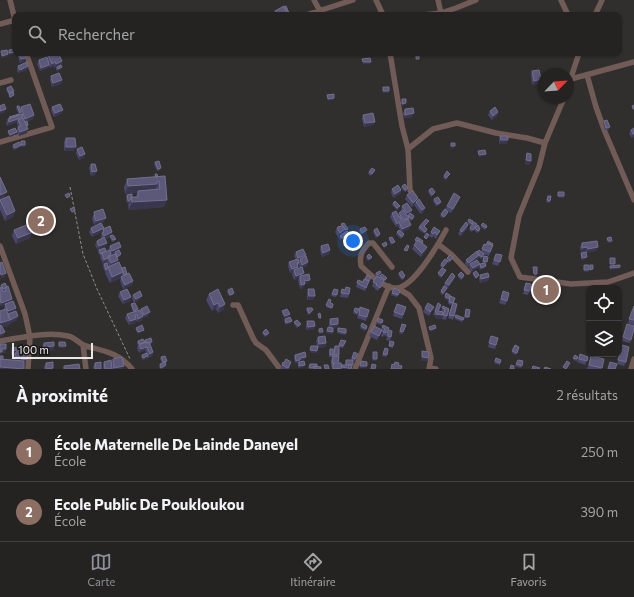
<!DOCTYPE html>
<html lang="fr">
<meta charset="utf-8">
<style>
body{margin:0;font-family:Commissioner,sans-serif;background:#2d2b2a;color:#f1f3f6}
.controls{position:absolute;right:12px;bottom:12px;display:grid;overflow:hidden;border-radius:8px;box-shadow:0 1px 3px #0004}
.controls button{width:36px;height:36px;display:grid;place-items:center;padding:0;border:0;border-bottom:1px solid #424040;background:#252322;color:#f1f3f6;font:20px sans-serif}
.compass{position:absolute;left:538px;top:68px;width:36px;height:36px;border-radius:50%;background:#252322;box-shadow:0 1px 3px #0004;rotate:65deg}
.scale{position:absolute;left:12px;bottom:10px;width:81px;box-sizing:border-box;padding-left:4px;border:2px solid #eae8e7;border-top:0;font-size:11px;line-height:14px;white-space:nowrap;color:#eae8e7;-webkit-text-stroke:3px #181716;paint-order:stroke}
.you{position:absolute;left:353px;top:241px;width:14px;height:14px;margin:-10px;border:3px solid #fff;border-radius:50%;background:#1a73e8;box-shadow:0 0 0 6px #1a73e833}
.badge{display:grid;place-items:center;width:26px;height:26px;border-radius:50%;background:#8c9099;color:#fff;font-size:13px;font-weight:700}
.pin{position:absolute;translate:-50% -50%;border:2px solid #fff;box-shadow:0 1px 4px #0006}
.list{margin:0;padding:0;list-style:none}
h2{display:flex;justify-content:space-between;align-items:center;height:52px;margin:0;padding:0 16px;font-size:17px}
h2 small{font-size:13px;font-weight:400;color:#a3a4a5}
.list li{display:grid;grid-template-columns:26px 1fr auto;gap:12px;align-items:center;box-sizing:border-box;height:60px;padding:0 16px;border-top:1px solid #424040}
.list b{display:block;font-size:15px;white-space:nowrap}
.list p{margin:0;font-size:13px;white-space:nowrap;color:#a3a4a5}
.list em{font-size:13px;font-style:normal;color:#a3a4a5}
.icon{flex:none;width:22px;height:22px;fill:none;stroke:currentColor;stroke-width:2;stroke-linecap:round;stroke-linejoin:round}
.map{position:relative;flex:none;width:634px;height:369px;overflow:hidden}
.search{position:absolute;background:#252322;box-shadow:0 1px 3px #0004;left:12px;right:12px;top:12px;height:44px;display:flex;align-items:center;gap:10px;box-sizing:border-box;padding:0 14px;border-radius:8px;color:#a3a4a5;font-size:15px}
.sheet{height:172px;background:#252322}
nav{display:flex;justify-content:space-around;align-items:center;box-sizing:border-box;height:56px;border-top:1px solid #424040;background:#252322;font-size:11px;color:#a3a4a5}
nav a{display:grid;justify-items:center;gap:2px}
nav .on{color:#8c9099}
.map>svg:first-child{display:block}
</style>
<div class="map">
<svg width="634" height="369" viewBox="0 0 634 369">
<rect width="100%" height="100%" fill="#312f2d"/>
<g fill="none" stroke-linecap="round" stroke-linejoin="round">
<path stroke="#92908e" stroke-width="1" stroke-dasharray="3 2" stroke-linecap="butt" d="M70 187 83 254 97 289 130 359"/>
<path stroke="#715b56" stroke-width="5.5" d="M314 0 322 15
M376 0 383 15
M561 0 568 15
M441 13 456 8 476 0
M306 15 353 0
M424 15 441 13 438 0
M595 15 602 0
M0 24 15 20 10 0
M390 53 402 126 408 149 410 190 415 198
M587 75 596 107 605 132 634 200
M571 79 634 62
M0 83 11 80
M568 87 579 53
M564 98 545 143 539 167 519 216 511 258 520 277 571 284 608 282 634 273
M0 142 52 127 26 53
M408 149 433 129 457 123 496 133 527 138 545 143
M438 244 452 255 468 272
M0 246 25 314 30 337 28 369
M392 267 373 243H369C362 251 359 255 361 266 370 274 381 286 394 288 412 291 439 243 446 230
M397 288 409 295 419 308 431 358 429 369
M233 305H238L253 338 256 343 266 350 280 369
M0 341C21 338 46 331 68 336 75 337 79 344 86 346 105 351 119 353 132 369
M83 345 86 369
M430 368 436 369
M355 369 389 286
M631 369 634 359"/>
</g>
<path fill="#4a476d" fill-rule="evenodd" d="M275 11 289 14 290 15H273Z
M17 53H25L26 58 25 61 20 63Z
M48 55 62 61 61 65 62 67 61 69 57 71 56 69V67L54 68V66L50 68 49 65 48 68 40 71 37 64 39 60 47 58Z
M18 66H28L27 70 18 73 17 70Z
M532 71 541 79 539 83 532 85 531 75Z
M51 76 62 80 61 84 52 87 50 80Z
M7 88 14 91 13 97 9 98V95L6 90Z
M17 106 20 109 21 107 34 115 33 119 25 122 28 125 27 128V133L19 136 17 132 16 134 10 137 8 133V131H16L18 127 17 124V122L7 126 6 123 8 119H9V117L19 115 16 108Z
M52 107 61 114 54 117 51 111Z
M405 109 414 113 412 117 404 118 403 113Z
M490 111 498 112 497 116 492 120 488 115Z
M363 115 375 122 373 125 364 127 362 119Z
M604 121 609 129 605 130 603 123Z
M634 128V137L632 138 629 134 631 130Z
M500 136 507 144H499V140Z
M66 138 74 151H64V142Z
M21 141 25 145 24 147H21V146L20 147 14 150 12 147 13 145 21 144Z
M77 149 85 154 83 158 79 160 76 153Z
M527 153 531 161 529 165 525 164 526 157Z
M155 162 160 170 157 171 154 164Z
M91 164 97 171 95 175 91 176 89 168Z
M375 170 371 176 368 174 369 172Z
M155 174H157L167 200 164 207 129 210 128 205 129 202 127 203 126 197 127 195 132 197H136L137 193 125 194 124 187 127 179 154 177Z
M450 174 446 180 443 178 444 176Z
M0 177 4 197 2 199 15 211 13 217 5 221 0 210Z
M402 186 408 188V190L405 192 401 188Z
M392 189 401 190 400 194 394 198 391 193Z
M429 190 435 192 434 194 431 197 428 192Z
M407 195 418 198 417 200 424 212 421 214 414 205 415 204 412 207 405 199Z
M548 196 550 201V203L546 202Z
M434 199 441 202 440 204 436 206 433 201Z
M458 201 451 213 447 211 448 212 447 214 443 218 440 216 441 214 445 209 447 206Z
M393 203 399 208 397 210 392 205Z
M402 206 412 210 411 213 414 218 411 221 408 219 409 229 402 232 404 234 401 239 396 234 397 232 400 230 398 226 396 227 390 217 392 213 398 215 399 213 402 211 401 210Z
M94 212 104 222 94 225 92 219Z
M48 214 50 230 41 234 40 231 33 234 30 227 32 221Z
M468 221H473L471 226 467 223Z
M428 223 424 227 427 231 425 234 418 229 419 227Z
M341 224 347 231 348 235 341 240 339 238 340 236 338 237 335 232 337 228 341 227Z
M477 224 475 227 480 229V231L477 233 474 230V228L472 232 469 230 470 228Z
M481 225 487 226 485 230 481 227Z
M91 228 103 229 112 232 111 235 115 241 112 242 110 238V237L105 239V247L98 250 95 245 97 241 102 239 101 236 102 232 92 237 89 232Z
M360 229 366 232 361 235 359 231Z
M467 229 461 236 458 234 460 230Z
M14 230 30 238 16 244 12 236Z
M374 230 380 234 379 236 376 238 373 232Z
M440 231 438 234 436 239 433 236 432 238 429 236 431 232Z
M389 238 394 243 391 245 389 240Z
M415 240 422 243 427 247 426 251 421 257 412 249 414 245 416 243 415 242Z
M582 243 596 251 586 253V259L581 260V253L586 252V251L581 252 580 247Z
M484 244 493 245 489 256 484 254 481 259 479 257 475 261 480 264 479 267 471 272 469 268 470 266 468 267 465 264 466 260 477 252H481Z
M110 246 119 251 121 254 120 256 117 258 118 260 117 263 122 268 127 274 133 281 132 285 123 289 120 280 121 278 110 283 105 273 106 271 105 272 103 266 104 264 108 267 109 266 107 262 103 264 100 257 101 255 100 256 98 252 99 250 106 252 109 251 108 250Z
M321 246 330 250 329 254 322 257 320 250Z
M296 252 305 256 307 266 302 268 303 275 308 283 305 284 303 288 300 289 298 280 299 278 294 280 292 274 293 272 290 273 288 266 289 262 296 260 294 256ZM299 264 300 268 298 269V266Z
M496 254 502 255 498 266 492 264Z
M367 256 372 257 371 259 368 261 366 258Z
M484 256 488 257 486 264 485 263V268L480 270 479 266 480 264 485 263H482Z
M453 257 449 263 447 261 443 268 445 272 441 278 438 275 442 268 440 266 441 264 446 260 447 258Z
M376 273 381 275 386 280 384 282H383L378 291 375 289V288L372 286 376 277 375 275Z
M399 273 405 278 402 280 398 275Z
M473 273 478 277 476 279 473 275Z
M458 275 464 277 461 280 458 277Z
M480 275 489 277 488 281 480 283 479 279Z
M455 276 454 279 447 289 443 295 440 293 445 283Z
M371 277 365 291 356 287 358 280 363 282 365 279Z
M5 283 11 302 16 308 15 311 17 320 9 324 8 326 3 327V336L0 337V311L4 310V308L5 305 0 306V288L1 285Z
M526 283 530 291 528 295 523 294Z
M346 287 349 294 348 298 340 297 342 289 345 290Z
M394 288 400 291 397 297 391 295Z
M308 289 315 296 313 300H307V293Z
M334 289 338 290 336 297 331 296Z
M228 290 234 293 233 295 229 296 227 292Z
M503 291 507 301 505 305 499 303Z
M120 292 130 301 123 304 118 296Z
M446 293 450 295 449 300 445 299Z
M209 294 225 304 223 310 218 313 216 309 212 311 206 300Z
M133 295 140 299 134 303 132 298Z
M450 296 453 303 454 316 453 320 448 318 452 305 448 304Z
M329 299 330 303 333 304 331 309 326 307Z
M438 303V311L441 312 443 306 449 309 446 320 442 319 443 313V312L441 319 435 318V315H433Z
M131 304 137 311 140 310 141 309 148 316 143 318 142 320 137 322 136 320 135 323 129 325 125 318 127 314 133 312 131 306Z
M397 304 406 307 402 319 393 316Z
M634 306V325L628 323Z
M360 307 369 310 366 321 357 318Z
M434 307 429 316 423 312 425 308Z
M307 308 312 312H311L310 314 308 315 306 310Z
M355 308 359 309 357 315 353 313Z
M466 309 469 317 468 318H464Z
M282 311 290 314 289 316 284 318 282 313Z
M456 315 464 318 462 322 455 319Z
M378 318 383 320 381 325 376 323Z
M285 319 292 321 291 323 286 325 284 321Z
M330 319 338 324 337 328H333L332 334 326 333 328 327H329V323Z
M307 321 315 326 313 330H306V325Z
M294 322 300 326 297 328 294 324Z
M362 323 367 326 365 331 360 328Z
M402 324 406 325 402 334 399 333Z
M627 324 634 329 630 343 622 341Z
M383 325 388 330 391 337 390 341 386 340 387 337 384 335 383 337 381 336 383 332H381L377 340 369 336 371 332 381 329Z
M136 328 144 330 143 331 138 334 136 330Z
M338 328 346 333 345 335 337 333Z
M263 332 269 333 268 335 265 337 262 333Z
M491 336 498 338 495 349 488 347Z
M318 337 326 343 325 347 318 348V347L316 353 310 352 311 346H317L316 341Z
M145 340 152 344H150L153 352 152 356 148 358V357L147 358 143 360 141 357 142 355 146 353 145 350 139 353 137 348 138 346 137 343 138 341H144Z
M341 340 346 341 343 348 339 347 338 363 342 368V365H345L346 360 353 365 351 369 349 366H347L346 369H332V367H331V360L332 357H329V351L330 349 333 354V350L335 346H339Z
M390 341 393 346V348L389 347Z
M44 343 54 346 53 350 42 351V346Z
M515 345 519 347 516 355 512 353Z
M622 345 626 362 624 366 617 364Z
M12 348 24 353 26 361 0 369V356L3 359V360H14V354L11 355V352Z
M385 348 388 349 386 357 382 356Z
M354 352 358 354 355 361 351 359Z
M580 354 588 357 585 365 577 362Z
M295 355 305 359 300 360 299 362 305 365 304 367 298 368V363H295L294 357Z
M575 355 578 357 577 361 573 360Z
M591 356 604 359 601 369H587Z
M161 357 167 361 166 363H165V367L160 369 159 366 160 364 162 363 160 359Z
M496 358 501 360 500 365 494 363Z
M113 359 124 366 123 369H103V365L104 362 111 363Z
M518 360 523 361 521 368 515 366Z
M291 362 289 369H280L282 365 284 363Z
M46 363 53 368V369H44V367Z
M95 363 101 369H94L93 367Z"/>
<path fill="#39364e" d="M15 52V53H16V54L9 55V53Z
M8 54V56L1 58 2 56Z
M26 58 25 61 20 63 21 59Z
M62 61 60 65 54 68 56 64Z
M55 62 54 66 50 68 52 64Z
M363 62H371L370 64H362Z
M49 65 48 68 40 71 41 68Z
M28 66 27 70 18 73 20 70Z
M62 67 61 69 57 71 58 69Z
M541 79 539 83 532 85 534 81Z
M62 80 61 84 52 87 53 83Z
M383 91H389L388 93H382Z
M14 95 13 97 9 98 10 97Z
M334 98V100L327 101 328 99Z
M406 103 405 105 402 106V104Z
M6 109 4 113 0 114V111Z
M63 110 61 114 54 117 55 113Z
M498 112 497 116 492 120 493 116Z
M414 113 412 117 404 118 405 115Z
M34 115 33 119 23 122 25 119Z
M23 117 22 121 18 120 17 122 7 126 9 122Z
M375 122 373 125 364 127 365 123Z
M28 129 27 133 19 136 20 132Z
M17 132 16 134 10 137V135Z
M633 134H634V137L632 138Z
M501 140H508L507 144H499Z
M21 145H25L24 147H21Z
M21 145 20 147 14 150 15 148Z
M451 146H455L454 148H450Z
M66 147H76L74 151H64Z
M85 154 83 158 79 160 80 156Z
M486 154 485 156 478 157 479 155Z
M526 160 531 161 529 165 525 164Z
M97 171 95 175 91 176 92 172Z
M159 180 156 189H155L154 191H138L137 193 125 194 128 186Z
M401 190 400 194 394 198 395 194Z
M7 192 4 197 0 200V195Z
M558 196H564V198H558Z
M418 198 417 202H416L415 204 412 207 413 203Z
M167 200 164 207 129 210 132 202Z
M425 208 424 212 421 214 422 210Z
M412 210 410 214 405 217 407 213Z
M15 211 13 217 5 221 7 215Z
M106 218 104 222 94 225 96 221Z
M399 222 398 226 396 227 397 224Z
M52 224 50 230 41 234 44 228Z
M42 225 40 231 33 234 36 228Z
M411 225 409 229 401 233 402 229Z
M468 225 467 229 461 236 462 232Z
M104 228 102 232 92 237 93 233Z
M345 229H348L347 231 338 237 340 233Z
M367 230 366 232 361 235 362 233Z
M33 232 30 238 16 244 18 238Z
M112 232 111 236 102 240 104 236Z
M349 233 348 235 341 240 342 238Z
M352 239 351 241 346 244 347 242Z
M608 241H612L611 243H607Z
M107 243 105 247 98 250 99 246Z
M121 247 119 251 110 255 112 251Z
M427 247 426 251 421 257 422 253Z
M587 247 586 251 581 252 582 248Z
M598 247 596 251 586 253 588 249Z
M330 250 329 254 322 257 323 253Z
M111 255 110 259 108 257 107 262 103 264 104 260 108 256Z
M306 255 305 258 300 259 299 261 297 262 298 258Z
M479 255 478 258 471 265 470 264 468 267 469 263Z
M587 257 586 259 581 260 582 258Z
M118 260 117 264 110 267 111 263Z
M308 262 307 266 301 269 302 265Z
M480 264 479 267 471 272 473 268Z
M486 266 485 268 480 270 481 268Z
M298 267 297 271 294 270 293 272 290 273 292 269Z
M620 267V269L610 270V268Z
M584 270H589L588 272H583Z
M123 272 121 278 110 283 112 277Z
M6 273 5 277 0 279 1 275Z
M304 273 302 277 300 276 299 278 294 280 296 276Z
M534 274H537L536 276H533Z
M455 276 454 279 447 289 449 285Z
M489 277 488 281 480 283 481 279Z
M310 280 308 283 303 284 304 281Z
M133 281 132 285 123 289 125 285Z
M305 284 303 288 300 289 301 285Z
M142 296 140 299 134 303 136 299Z
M309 296H315L313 300H307Z
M131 297 130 301 123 304 124 300Z
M12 299 10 303 5 304V305L0 306 1 303Z
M218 303 216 309 212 311 214 305Z
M225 304 223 310 218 313 220 307Z
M16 308 15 312 6 315 8 311Z
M150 312 148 316 143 318 142 320 137 322 138 319 143 317 144 315Z
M290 314 289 316 284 318 285 316Z
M436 314 443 315 441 319 435 318Z
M18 316 17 320 9 324 10 320Z
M136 319 135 323 129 325 130 321Z
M10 320 8 326 0 328V323Z
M292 321 291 323 286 325V323Z
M338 324 337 328 329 329 331 325Z
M315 326 313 330H306L308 327Z
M436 328 435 330 430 332V330Z
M144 330 143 331 138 334V332Z
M327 331 333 332 332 334 326 333Z
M5 332 3 336 0 337V334Z
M319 332H323L322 334H318Z
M326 343 325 347 318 348 319 344Z
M54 346 53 350 42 351 44 347Z
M59 346H66L65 348H58Z
M147 347 145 350 139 353 141 349Z
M2 349H6L5 353H2L0 356V352Z
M17 350 16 354 15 353 14 354 11 355 13 351Z
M310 350 317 351 316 353 310 352Z
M22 351H25L24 355 23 353 21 357H20L19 360 14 361 16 357Z
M153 352 152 356 148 358 150 354Z
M148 356 147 358 143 360V358Z
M306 357 305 359 299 360 300 358Z
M422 357 428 358 427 361H420Z
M21 359 27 360 26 361H20Z
M373 359H377L376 361H372Z
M300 360 299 362 295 363 296 361Z
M166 365 165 367 161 369V368Z
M305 365 304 367 298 368 299 366Z
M124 366 123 369H114V368Z
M360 366H367L366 368H360Z
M0 367 24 369H0Z
M342 367 347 368 346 369H342Z"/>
<path fill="#5b587a" stroke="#726f8b" d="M284 6 287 12 281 15H277L275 11Z
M286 6 289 13 287 14V12L284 7Z
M15 49V52L9 53V50Z
M7 50 8 54 2 56 1 51Z
M19 53H25L26 58 21 59Z
M53 53H58L62 61 56 64 55 62 52 64 48 55Z
M416 53H419V59H416Z
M47 57 49 65 41 68 39 60Z
M370 58 371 62H363L362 59Z
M27 62 28 66 20 70 18 66Z
M61 65 62 67 58 69 57 67Z
M539 70 541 79 534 81 532 71Z
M59 73 62 80 53 83 51 76Z
M11 86 14 91 9 93 7 88Z
M383 87H389V91H383Z
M13 92 14 95 10 97 9 94Z
M334 94V98L328 99 327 95Z
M402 99H406V103L402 104Z
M4 104 6 109 0 111V106Z
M30 104 34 115 25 119 21 107Z
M60 104 63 110 55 113 52 107Z
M634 105V109H633L632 106Z
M17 106H19L21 112 20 113Z
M495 107 498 112 493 116 490 111Z
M413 108 414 113 405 115V109Z
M373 113 375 122 365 123 363 115Z
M19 114V115L10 118 9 117Z
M22 114 23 117 9 122 8 119Z
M23 118 28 129 20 132 18 127 21 126 18 120Z
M607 120 610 127 606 128 604 121Z
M27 121 28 125 27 126 25 122Z
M15 128 17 132 10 135 8 131Z
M634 128V134H633L631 130Z
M500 136H508V140H501Z
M66 138H75L76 147H66Z
M21 141H25V145H21Z
M19 142 21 145 15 148 13 145Z
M451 143H455V146H451Z
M82 147 85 154 80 156 77 149Z
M485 150 486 154 479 155 478 151Z
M527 153 531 154V161L526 160Z
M159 161 161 168 158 169 155 162Z
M91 164H95L97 171 92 172Z
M372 168 375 170 372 174 369 172Z
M447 171 450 174 446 178 444 176Z
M155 174H157L158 177H156Z
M165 176 167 200 132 202 131 197H138V191L160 189 159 181 157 182V184L128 186 127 179Z
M0 177 7 192 0 195Z
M405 184 408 188 405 190 402 186Z
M398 185 401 190 395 194 392 189Z
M432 188 435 192 432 195 429 190Z
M412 191 418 198 413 203 407 195Z
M558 192H564V196H558Z
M69 193 70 196 67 198 65 195Z
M454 193 460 197 453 209 447 206Z
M132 194V197H131L130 200 128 201 127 195Z
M9 196 15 211 7 215 0 200Z
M548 196H551L550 201 547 200Z
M438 197 441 202 437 204 434 199Z
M419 199 425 208 422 210 416 202Z
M395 201 400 206 397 208 393 203Z
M407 203 412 210 407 213 402 206Z
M74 207 75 211 72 212 70 209Z
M103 209 106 218 96 221 94 216 95 215 94 212Z
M445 209 448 212 444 217 441 214Z
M403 210 409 218 403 220 399 213Z
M396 211 399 217H400L402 222 408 219 411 225 402 229 399 222 397 224 392 213Z
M410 213 414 216 412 219 408 216Z
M48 214 52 224 44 228 42 225 36 228 32 221Z
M426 219 429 221 424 226 427 229 425 232 419 227Z
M469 219 473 221 472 224 468 221Z
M466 222 468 225 462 232 460 230Z
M474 222 477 224 473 230 470 228Z
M101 223 104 228 93 233 91 228Z
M344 223 348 229 345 230V229L342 225V226L341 224Z
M483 223 487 226 486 228 481 225Z
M29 224 33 232 18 238 14 230Z
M342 225 345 229 340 233 337 228 339 226 340 227Z
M478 225 480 229 478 231 475 228Z
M110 226 112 232 104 236 102 233 104 232 103 229Z
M365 227 367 230 362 233 360 229Z
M434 227 440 231 437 235 435 232 433 234 431 232Z
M377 228 380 234 377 236 374 230Z
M399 230 404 234 402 237 397 232Z
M347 231 349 233 342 238 340 236Z
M427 233 429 235 426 239 424 237Z
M113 235 116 239 113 240 110 236Z
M104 237 107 243 99 246 97 241Z
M351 237 352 239 347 242 346 240Z
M392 237 395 242 392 243 389 238Z
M417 237 423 241 422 243 418 240 417 241 415 240Z
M611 237 612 241H608L607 238Z
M418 240 427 247 422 253 414 245Z
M488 241 493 244 492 245 487 243Z
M597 241 598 247 588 249 587 247 582 248V243Z
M119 242 121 247 112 251 110 246Z
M386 242 387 245 384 247 382 244Z
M487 243 493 245 490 252 482 249 484 244 486 245Z
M328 244 330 250 323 253 321 246Z
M407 245 409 246 407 251 404 250Z
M105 248 106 251 101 254 99 250Z
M303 249 306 255 298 258 296 252Z
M110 250 111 255 108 256V258L104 260 102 253Z
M119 250 121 254 117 257 115 252Z
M479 250 484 254 482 257 479 255 477 252Z
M477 251 479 255 469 263 466 260Z
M586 252 587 257 582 258 581 253Z
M116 254 118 260 111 263 108 257Z
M369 254 372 257 369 259 367 256Z
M496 254 502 255 500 262 494 260Z
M450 255 453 257 450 261 447 258Z
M306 256 308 262 302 265 300 259Z
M484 256 488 257 487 262 483 261Z
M610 258H615V264H610Z
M298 259 299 263H297L298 267 292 269 289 262Z
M445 259 448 261 443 267 441 264Z
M477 260 480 264 473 268 470 264Z
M2 262 6 273 1 275 0 272V263Z
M119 262 123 272 112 277 108 267Z
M107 263 108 267 106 270 104 264Z
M485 263 486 266 481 268 480 264Z
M584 265H589V270H584Z
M590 265H593V269L590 270Z
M620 265V267L610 268V266Z
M125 267 127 274 124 275 122 268Z
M302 267 304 273 296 276 294 270Z
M533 267H537V274H534Z
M442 268 446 270 442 276 438 273Z
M380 271 381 273 377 275 376 273Z
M402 271 405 276 402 278 399 273Z
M476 271 479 275 476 278 473 273Z
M461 272 464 275 462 278 458 275Z
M129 273 133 281 125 285 121 277Z
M452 273 455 276 449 285 445 283Z
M488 273 489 277 481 279 480 275Z
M309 274 310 280 304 281 305 284 301 285 300 276Z
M382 274 387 278 385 280 380 276Z
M367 275 371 277 369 281 365 279Z
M377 276 384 280 380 288 376 285 377 284 373 282Z
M364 279 369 281 366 288 357 283 358 280 363 282Z
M5 283 7 287 3 289 1 285Z
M526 283 531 284 530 291 524 290Z
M8 286 12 299 1 303 0 298 1 297 0 295V288L1 287 3 292 6 291 5 288Z
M444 286 447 288 443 293 441 291Z
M346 287 350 288 349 294 341 293 342 289 345 290Z
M232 288 234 293 230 295 228 290Z
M394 288 400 291 398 295 392 293Z
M127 289 131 297 124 300 120 292Z
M218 289 225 304 220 307 218 303 214 305 209 294Z
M308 289H314L315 296H309Z
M334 289 338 290 337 295 332 294Z
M140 291 142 296 136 299 133 295Z
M503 291 509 293 507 301 501 299Z
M446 293 450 295 449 298 445 297Z
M450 296 455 298 453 303 449 302Z
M329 299 331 300 330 303 333 304 332 308 326 305Z
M13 301 16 308 8 311 5 304Z
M135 303 138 309 134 311 131 304Z
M428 303 434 307 430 312 425 308Z
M438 303 441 305 438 311 443 312V315L436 314V312L435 311Z
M453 303 457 304 454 316 449 315Z
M397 304 406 307 403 315 394 312Z
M147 306 150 312 144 315 141 309Z
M443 306 449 309 447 316 443 315 445 309 442 308Z
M634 306V320L629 319Z
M360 307 369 310 367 317 359 315Z
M307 308H312L313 310 311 311V312L309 313Z
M355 308 359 309 357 313 354 311Z
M6 309 10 320 0 323V311Z
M287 309 290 314 285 316 282 311Z
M466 309 470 310 469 317 465 316Z
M140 310 143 316 138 319 137 315H135L136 319 130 321 127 314Z
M16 311 18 316 10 320 8 314Z
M320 313 321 318H319L318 314Z
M456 315 464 318 463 320 455 317Z
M290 317 292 321 286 323 285 319Z
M338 318V324L331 325 330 319Z
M378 318 383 320 382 323 377 321Z
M297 320 301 324 298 326 294 322Z
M307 321H314L315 326 308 327Z
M362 323 367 326 366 329 361 326Z
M402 324 406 325 403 332 400 331Z
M627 324 634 326V329L631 340 623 337Z
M1 325 5 332 0 334V326Z
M142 325 144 330 138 332 136 328Z
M383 325 389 328 388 330 392 331 391 337 388 336V333L386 331 385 333 383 332 385 329 382 327Z
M435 325 436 328 430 330 429 327Z
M374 326 382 330 379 336 371 332Z
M328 327 333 328V332L327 331Z
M322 328 323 332H319V329Z
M338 328 346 329V333L338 331Z
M266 329 269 333 265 335 263 332Z
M325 336 326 343 319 344 318 337Z
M491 336 498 338 496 345 489 343Z
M151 338 152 342 146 343 145 340Z
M143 339 145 342 139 344 138 341Z
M341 340 346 341 343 346 339 345Z
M390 341 394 342 393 346H389Z
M54 342V346L44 347V343Z
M59 342H65L66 346H59Z
M146 342V343L149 342 153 352 150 354 147 347 141 349 139 345Z
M0 344H6V349H2V352H0Z
M515 345 519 347 517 353 512 351Z
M622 345 629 347 626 362 618 360Z
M24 346 25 351H22L23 353 19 354 20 357H16L15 353 17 352V350L13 351 12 348Z
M311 346H318L317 351 310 350Z
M335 346H339V355H334Z
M385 348 388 349 387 355 383 354Z
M330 349H333V355H330Z
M422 351 429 352 428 358 422 357Z
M305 352 306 357 300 358V360L296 361 295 355Z
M354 352 358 354 355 359 352 358Z
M373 352H377V359H373Z
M23 353 27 354V360L21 359V357H23Z
M147 353 148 356 143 358 142 355Z
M580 354 588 357 587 361 579 359Z
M575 355 578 357 577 359 573 358Z
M0 356H3V359H0Z
M165 356 167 361 163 362 161 357Z
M333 356H339L338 363H341L342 368 333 369V364L335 363H332Z
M591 356 604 359 602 368 589 365Z
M122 357 124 366 114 368 113 359Z
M496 358 501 360 500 363 495 361Z
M0 359 24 361V369L0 367Z
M286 359 291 362 288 368 282 365 283 362 284 363Z
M111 360 112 369H105L104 362Z
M346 360H353V365L346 364Z
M518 360 523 361 522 366 516 364Z
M304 361 305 365 299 366V362Z
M361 361 367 362V366H360Z
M567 361 570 363 566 369 563 367Z
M53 362V368L46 369V363Z
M101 362V369H95V363Z
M165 362 166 365 161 368 160 364Z
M395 362 399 363 398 365 402 366 401 369H396L394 368V369H391L392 364 394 365Z
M610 362 617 364 615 369H608Z
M79 364 80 369H64V366Z
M310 364H317V367L314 366V368H309Z
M349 364 352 366 351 369H348Z
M372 364 376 365 375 369H371Z
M324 365H328L329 369H325Z
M342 365H347V368L342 367Z
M511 365 514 366V369H510Z
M314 366 321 367V369H314Z
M533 366 540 368 539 369H532Z
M545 367 551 369H544Z"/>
</svg>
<div class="controls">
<button><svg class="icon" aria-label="locate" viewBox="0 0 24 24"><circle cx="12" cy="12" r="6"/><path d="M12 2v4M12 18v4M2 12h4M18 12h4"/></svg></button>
<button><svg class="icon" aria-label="layers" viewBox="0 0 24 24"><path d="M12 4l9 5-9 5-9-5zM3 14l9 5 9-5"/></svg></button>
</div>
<svg class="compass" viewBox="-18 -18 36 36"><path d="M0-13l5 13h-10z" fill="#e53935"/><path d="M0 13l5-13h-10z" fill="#a3a4a5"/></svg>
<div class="scale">100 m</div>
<div class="you"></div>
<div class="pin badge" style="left:546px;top:290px;background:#8d6e63">1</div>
<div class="pin badge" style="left:41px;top:221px;background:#8d6e63">2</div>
<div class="search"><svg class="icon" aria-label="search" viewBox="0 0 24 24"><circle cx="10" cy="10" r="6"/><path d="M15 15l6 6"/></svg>Rechercher</div>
</div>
<section class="sheet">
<h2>À proximité<small>2 résultats</small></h2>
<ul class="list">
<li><span class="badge" style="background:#8d6e63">1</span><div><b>École Maternelle De Lainde Daneyel</b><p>École</p></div><em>250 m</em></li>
<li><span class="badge" style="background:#8d6e63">2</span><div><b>Ecole Public De Poukloukou</b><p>École</p></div><em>390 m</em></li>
</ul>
</section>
<nav>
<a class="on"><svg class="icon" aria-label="map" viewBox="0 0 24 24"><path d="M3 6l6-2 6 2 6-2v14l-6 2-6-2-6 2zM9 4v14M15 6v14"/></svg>Carte</a>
<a><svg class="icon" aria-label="directions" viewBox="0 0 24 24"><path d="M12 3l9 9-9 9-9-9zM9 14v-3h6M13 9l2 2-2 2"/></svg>Itinéraire</a>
<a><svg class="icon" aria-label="saved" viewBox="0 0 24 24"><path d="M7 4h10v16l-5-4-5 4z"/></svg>Favoris</a>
</nav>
